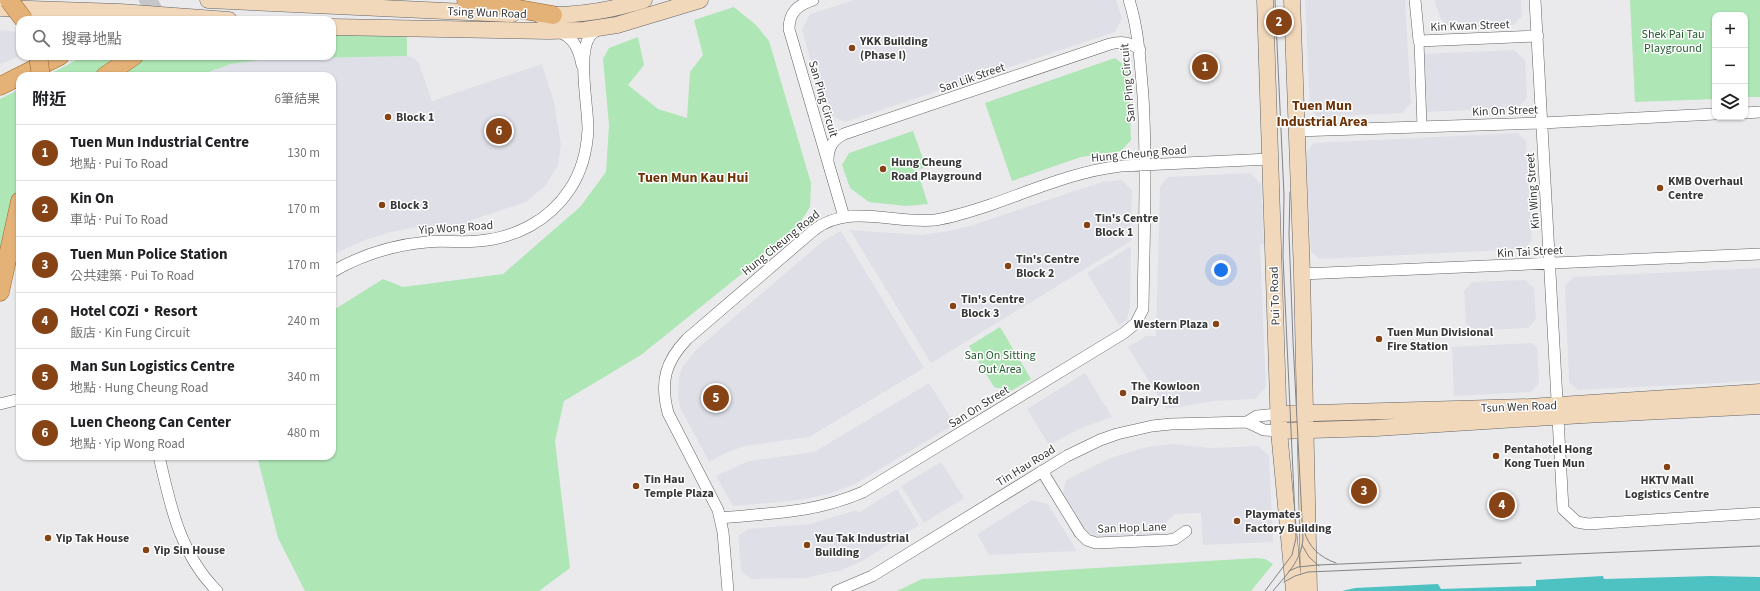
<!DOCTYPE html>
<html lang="zh-TW">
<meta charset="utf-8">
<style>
body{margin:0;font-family:"Source Sans 3","Noto Sans TC",sans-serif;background:#f2f2f2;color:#202124}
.controls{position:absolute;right:12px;top:12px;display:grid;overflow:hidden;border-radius:8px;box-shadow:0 1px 3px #0004}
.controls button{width:36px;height:36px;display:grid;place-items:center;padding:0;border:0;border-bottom:1px solid #e0e0e0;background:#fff;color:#202124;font:20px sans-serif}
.you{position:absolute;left:1221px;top:270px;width:14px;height:14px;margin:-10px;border:3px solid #fff;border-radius:50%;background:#1a73e8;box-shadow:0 0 0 6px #1a73e833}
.badge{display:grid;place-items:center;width:26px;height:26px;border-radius:50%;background:#864315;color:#fff;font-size:13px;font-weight:700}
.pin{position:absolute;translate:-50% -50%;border:2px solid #fff;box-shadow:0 1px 4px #0006}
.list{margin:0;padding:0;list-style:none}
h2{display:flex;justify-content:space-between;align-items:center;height:52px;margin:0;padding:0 16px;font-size:17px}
h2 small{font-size:13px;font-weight:400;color:#757577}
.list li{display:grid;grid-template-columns:26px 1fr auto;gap:12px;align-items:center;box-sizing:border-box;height:56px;padding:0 16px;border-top:1px solid #e0e0e0}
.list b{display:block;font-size:15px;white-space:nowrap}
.list p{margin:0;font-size:13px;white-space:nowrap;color:#757577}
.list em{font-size:13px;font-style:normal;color:#757577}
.icon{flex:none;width:22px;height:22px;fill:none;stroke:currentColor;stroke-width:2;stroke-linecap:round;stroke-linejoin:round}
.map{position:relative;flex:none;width:1760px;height:591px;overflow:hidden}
.search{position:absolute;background:#fff;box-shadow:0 1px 3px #0004;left:16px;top:16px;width:320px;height:44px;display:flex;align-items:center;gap:10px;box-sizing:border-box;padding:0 14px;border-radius:12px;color:#757577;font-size:15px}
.panel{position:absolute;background:#fff;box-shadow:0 1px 3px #0004;left:16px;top:72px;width:320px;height:388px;border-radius:12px}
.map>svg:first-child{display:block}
</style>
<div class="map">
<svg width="1760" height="591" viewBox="0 0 1760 591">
<rect width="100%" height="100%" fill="#eaeaec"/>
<path fill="#dfdfe8" d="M854 0H1116L1122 18 1115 32 845 122 826 113 802 30 810 14Z
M1305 0H1405L1411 103 1402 113 1318 117 1310 108Z
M1434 0H1521L1522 16 1513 25 1451 28 1441 19Z
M0 30 20 32 18 57 0 64Z
M1514 50 1525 60 1527 98 1517 108 1426 112 1423 54Z
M407 56 414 58 419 64 432 101 542 64 554 102 561 145 558 165 545 186 526 202 472 220 474 226 446 225 418 227 391 232 365 240 332 255V76H197L231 64 268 59Z
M1518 133 1526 141 1532 240 1524 249 1320 259 1311 251 1306 152 1314 143Z
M1250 173 1261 184 1264 244 1260 245 1266 387 1255 399 1214 401 1166 409 1128 347 1146 336H1156L1160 186 1168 177Z
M1122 180 1132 190 1131 241 931 363 850 230 921 235 949 231 973 225 1077 190 1103 182Z
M841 231 924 368 809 437 745 446 728 452 709 462 681 409 678 399 679 377 683 366 697 349 823 241Z
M1131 246 1130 307 1127 320 1119 325 1087 273Z
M1760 268V381L1578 390 1569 382 1565 286 1573 277Z
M1525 280 1534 288 1536 319 1528 328 1475 331 1466 323 1464 291 1472 282Z
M1532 343 1537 348 1539 383 1531 392 1454 396 1452 347Z
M1085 373 1112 417 1081 428 1049 445 1027 409Z
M929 383 955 424 855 484 828 494 800 500 733 506 716 476 749 461 814 452Z
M1173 444 1211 448 1258 446 1269 456 1273 542 1203 545 1201 513 1174 514 1157 534 1096 537 1087 532 1063 494 1066 480 1110 458 1147 447Z
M941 462 964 498 924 523 901 486Z
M897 489 919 525 862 561 841 570 805 578 751 579 741 571 738 536 748 529 810 524 857 510 858 513Z
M1032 500 1048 504 1077 551 989 555 977 534Z"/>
<path fill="#aee6b5" d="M1630 0H1760V97H1745V15H1715V99L1635 102Z
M734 7 756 25 769 41 811 183 810 207 794 232 641 355 564 401 555 441 570 568 539 591H305L278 538 257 456H332V311L383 279 403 287 503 274 580 207 606 172 609 125 603 59 609 48 638 37 644 65 628 85 658 109 687 118 690 72 703 55 694 20Z
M332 33 407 34V56L268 59 231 64 197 76H115L146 56H332Z
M84 56H122L95 76H46Z
M1115 58 1128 68 1131 140 1121 151 1081 157 1012 181 985 103Z
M20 89V174L0 258V99Z
M913 131 926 167 917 170 928 204 906 206 869 202 850 188 842 165 849 153Z
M1000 327 1031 379 1011 391 994 387 969 346Z
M1256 558 1265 559 1273 564 1251 591H897L922 579Z"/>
<path fill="#4ec1c2" d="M1603 576 1604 579 1710 576 1760 577V591H1342L1355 588 1438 584 1441 589 1536 586V580Z"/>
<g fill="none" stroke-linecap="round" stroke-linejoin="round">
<path stroke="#c6c6c8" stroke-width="18" stroke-dasharray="18 9" stroke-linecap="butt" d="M118 20 159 0"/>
<g stroke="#636364" stroke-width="10">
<path id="pedestrian" d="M1419 41 1422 127"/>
</g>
<g stroke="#636364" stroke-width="12">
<path id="minor" d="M813 0C798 5 789 12 789 29L844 217
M1415 0 1419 41 1538 36
M1535 0 1563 509 1577 522 1588 524 1760 513
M559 32C574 37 579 50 582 65
M1745 113 1760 112
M1296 131 1542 123 1715 114
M828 161C828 148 832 140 844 134L1110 44C1121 41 1131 42 1140 50
M332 272C361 255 393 245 427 242 444 240 461 243 478 241 515 238 549 221 570 189 582 171 587 150 588 129 588 106 577 54 590 36 593 32 597 30 600 29
M1302 274 1760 254
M0 404 20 399
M1247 422 1257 416 1279 414
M159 456C170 505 180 554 217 591
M1042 471 1080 533 1087 540 1096 543 1168 540 1175 539 1186 531
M720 518C771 513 815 513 863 492L1124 333 1136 323 1143 309C1144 238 1147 167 1143 96 1140 63 1139 31 1129 0
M728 591 723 532 718 510 668 413C660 382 665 362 687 339L814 230C849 203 893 224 935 220 954 217 972 211 990 205 1033 190 1076 171 1121 166L1270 159
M837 591 872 576 1067 456 1100 440 1117 434 1152 426 1171 424 1247 422 1264 430 1279 431"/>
</g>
<g stroke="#636364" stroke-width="17">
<path id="secondary" d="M208 0 512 14
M1265 0 1279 431 1294 591
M1292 0 1302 274 1309 591
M0 8 120 12 229 20
M540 15C575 16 610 11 644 0
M332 27 549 31 584 30 617 25 700 0
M1279 414 1529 407 1760 392
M1279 431 1376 428 1583 415 1760 406"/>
</g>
<g stroke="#9c6526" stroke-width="19">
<path id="primary" d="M466 0 553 15
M20 76 60 56
M105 76 134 56
M0 86 20 76
M0 292 20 201"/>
</g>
<use href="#pedestrian" stroke="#fff" stroke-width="9"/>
<use href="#minor" stroke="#fff" stroke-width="11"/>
<use href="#secondary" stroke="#f2d8bb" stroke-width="16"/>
<use href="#primary" stroke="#e4b177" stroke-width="18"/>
<path stroke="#838384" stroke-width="1" d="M1304 531C1309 547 1319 557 1336 563
M1302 545 1309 557 1319 566
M1289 571 1298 567 1318 565 1760 546
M1284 582 1295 576 1308 572 1521 563
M1265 591 1292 555 1296 538 1283 257 1284 195 1275 0
M1273 591C1287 574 1301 561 1303 539L1293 341 1289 234 1290 192"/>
<g stroke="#9c6526" stroke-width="19" stroke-linecap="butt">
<path id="primary-bridge" d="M9 0 24 20
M38 56 41 76"/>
</g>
<use href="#primary-bridge" stroke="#e4b177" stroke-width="18"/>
</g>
<g fill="#864315" stroke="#fff" stroke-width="1.5">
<circle cx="852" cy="48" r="4"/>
<circle cx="388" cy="117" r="4"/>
<circle cx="883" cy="169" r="4"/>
<circle cx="1660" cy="188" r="4"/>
<circle cx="382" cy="205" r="4"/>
<circle cx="1087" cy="225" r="4"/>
<circle cx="1008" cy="266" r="4"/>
<circle cx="953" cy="306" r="4"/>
<circle cx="1216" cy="324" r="4"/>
<circle cx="1379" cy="339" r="4"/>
<circle cx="1123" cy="393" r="4"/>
<circle cx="1496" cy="456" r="4"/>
<circle cx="1667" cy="467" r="4"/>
<circle cx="636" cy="486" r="4"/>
<circle cx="1237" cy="521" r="4"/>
<circle cx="48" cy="538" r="4"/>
<circle cx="807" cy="545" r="4"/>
<circle cx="146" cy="550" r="4"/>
</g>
<g text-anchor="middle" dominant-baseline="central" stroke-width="3" stroke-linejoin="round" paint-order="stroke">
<g font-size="12" fill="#383839" stroke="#fff">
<text transform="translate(487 13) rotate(2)">Tsing Wun Road</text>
<text transform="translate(1470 26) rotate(-2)">Kin Kwan Street</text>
<text transform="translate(972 78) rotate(-19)">San Lik Street</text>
<text transform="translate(1128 83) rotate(-95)">San Ping Circuit</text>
<text transform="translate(823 99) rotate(74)">San Ping Circuit</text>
<text transform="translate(1505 111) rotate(-2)">Kin On Street</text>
<text transform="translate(1139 154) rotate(-5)">Hung Cheung Road</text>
<text transform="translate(1533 191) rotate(-94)">Kin Wing Street</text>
<text transform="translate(456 228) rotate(-4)">Yip Wong Road</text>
<text transform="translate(781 243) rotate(-39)">Hung Cheung Road</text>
<text transform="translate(1530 252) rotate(-3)">Kin Tai Street</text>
<text transform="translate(1275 296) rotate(-92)">Pui To Road</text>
<text transform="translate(979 407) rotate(-32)">San On Street</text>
<text transform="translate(1519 407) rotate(-2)">Tsun Wen Road</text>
<text transform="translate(1026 466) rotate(-32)">Tin Hau Road</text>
<text transform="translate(1132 528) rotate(-2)">San Hop Lane</text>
</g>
<g font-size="12" fill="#225b2e" stroke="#fff">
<text x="1673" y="34">Shek Pai Tau<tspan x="1673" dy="14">Playground</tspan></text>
<text x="1000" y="355">San On Sitting<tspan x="1000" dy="14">Out Area</tspan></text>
</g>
<g font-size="12" font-weight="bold" fill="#383839" stroke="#fff" text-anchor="start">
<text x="860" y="41">YKK Building<tspan x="860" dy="14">(Phase I)</tspan></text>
<text x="396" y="117">Block 1</text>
<text x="891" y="162">Hung Cheung<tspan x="891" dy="14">Road Playground</tspan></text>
<text x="1668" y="181">KMB Overhaul<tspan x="1668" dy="14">Centre</tspan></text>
<text x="390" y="205">Block 3</text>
<text x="1095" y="218">Tin's Centre<tspan x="1095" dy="14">Block 1</tspan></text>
<text x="1016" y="259">Tin's Centre<tspan x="1016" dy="14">Block 2</tspan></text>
<text x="961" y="299">Tin's Centre<tspan x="961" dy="14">Block 3</tspan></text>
<text x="1208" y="324" text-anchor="end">Western Plaza</text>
<text x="1387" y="332">Tuen Mun Divisional<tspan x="1387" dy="14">Fire Station</tspan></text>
<text x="1131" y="386">The Kowloon<tspan x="1131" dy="14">Dairy Ltd</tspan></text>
<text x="1504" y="449">Pentahotel Hong<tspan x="1504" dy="14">Kong Tuen Mun</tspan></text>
<text x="644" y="479">Tin Hau<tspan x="644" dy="14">Temple Plaza</tspan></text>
<text x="1667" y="480" text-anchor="middle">HKTV Mall<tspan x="1667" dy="14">Logistics Centre</tspan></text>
<text x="1245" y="514">Playmates<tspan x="1245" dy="14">Factory Building</tspan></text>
<text x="56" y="538">Yip Tak House</text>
<text x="815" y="538">Yau Tak Industrial<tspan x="815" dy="14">Building</tspan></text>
<text x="154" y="550">Yip Sin House</text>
</g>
<g font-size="14" font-weight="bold" fill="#6e3104" stroke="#fff">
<text x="1322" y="106">Tuen Mun<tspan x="1322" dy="16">Industrial Area</tspan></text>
<text x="693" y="178">Tuen Mun Kau Hui</text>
</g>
</g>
</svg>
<div class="controls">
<button>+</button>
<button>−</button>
<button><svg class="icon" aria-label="layers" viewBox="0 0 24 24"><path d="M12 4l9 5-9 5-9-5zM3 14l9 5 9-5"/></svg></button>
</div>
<div class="you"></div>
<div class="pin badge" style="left:1205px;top:67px">1</div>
<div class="pin badge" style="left:1279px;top:22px">2</div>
<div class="pin badge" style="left:1364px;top:491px">3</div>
<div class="pin badge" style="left:1502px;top:505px">4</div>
<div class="pin badge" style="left:716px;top:398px">5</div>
<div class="pin badge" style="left:499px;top:131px">6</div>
<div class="search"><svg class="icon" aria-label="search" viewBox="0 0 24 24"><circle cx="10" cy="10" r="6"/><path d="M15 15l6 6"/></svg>搜尋地點</div>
<section class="panel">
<h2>附近<small>6筆結果</small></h2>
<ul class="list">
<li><span class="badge">1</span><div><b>Tuen Mun Industrial Centre</b><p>地點 · Pui To Road</p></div><em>130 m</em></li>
<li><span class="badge">2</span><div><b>Kin On</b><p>車站 · Pui To Road</p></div><em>170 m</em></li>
<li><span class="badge">3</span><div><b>Tuen Mun Police Station</b><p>公共建築 · Pui To Road</p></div><em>170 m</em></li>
<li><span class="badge">4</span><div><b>Hotel COZi‧Resort</b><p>飯店 · Kin Fung Circuit</p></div><em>240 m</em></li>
<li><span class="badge">5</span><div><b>Man Sun Logistics Centre</b><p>地點 · Hung Cheung Road</p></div><em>340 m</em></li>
<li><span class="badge">6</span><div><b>Luen Cheong Can Center</b><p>地點 · Yip Wong Road</p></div><em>480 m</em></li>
</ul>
</section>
</div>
